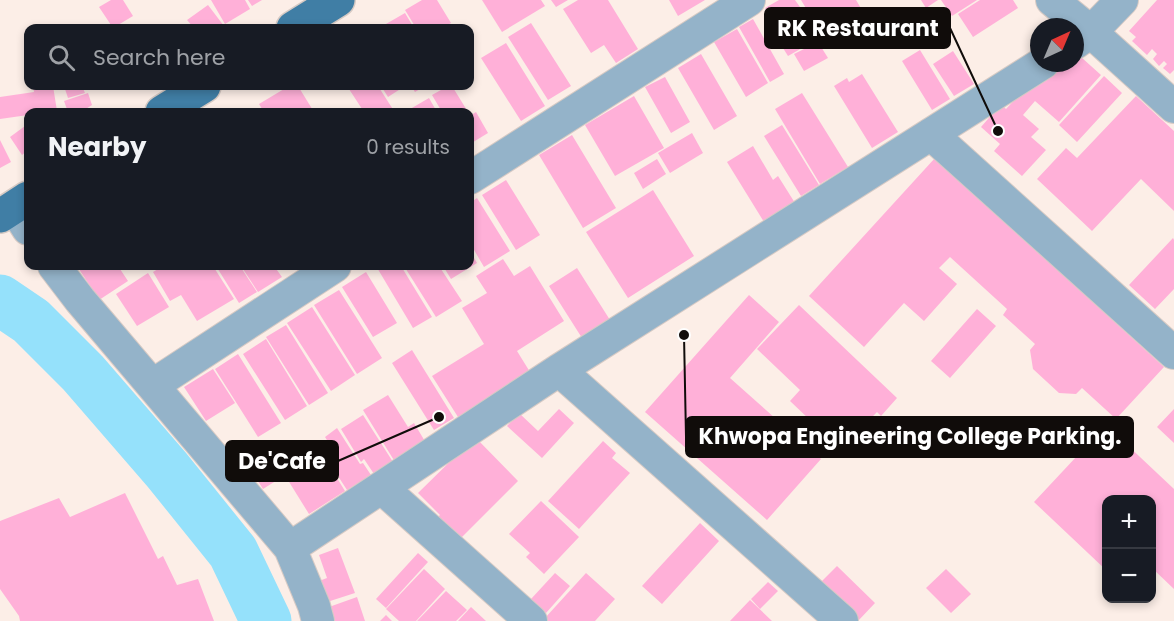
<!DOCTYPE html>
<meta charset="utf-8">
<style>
body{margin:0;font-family:Poppins,sans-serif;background:#242831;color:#f1f3f6}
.controls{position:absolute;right:18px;bottom:18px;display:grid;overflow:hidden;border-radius:12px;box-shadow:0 3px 9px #0003}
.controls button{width:54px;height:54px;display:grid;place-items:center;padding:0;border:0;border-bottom:2px solid #363941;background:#171b24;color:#f1f3f6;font:30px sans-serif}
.compass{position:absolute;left:1030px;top:18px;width:54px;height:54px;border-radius:50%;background:#171b24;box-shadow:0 3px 9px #0003;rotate:44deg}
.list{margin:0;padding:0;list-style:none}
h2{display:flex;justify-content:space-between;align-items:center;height:78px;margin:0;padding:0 24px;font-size:26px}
h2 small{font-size:20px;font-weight:400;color:#9ea1a6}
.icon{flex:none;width:33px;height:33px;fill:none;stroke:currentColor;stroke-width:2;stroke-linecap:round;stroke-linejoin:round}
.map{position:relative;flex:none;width:1174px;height:621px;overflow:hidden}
.search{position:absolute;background:#171b24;box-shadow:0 3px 9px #0003;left:24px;top:24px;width:450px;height:66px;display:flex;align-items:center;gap:15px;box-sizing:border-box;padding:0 21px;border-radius:12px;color:#9ea1a6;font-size:22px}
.panel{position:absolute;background:#171b24;box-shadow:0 3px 9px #0003;left:24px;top:108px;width:450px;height:162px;border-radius:12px}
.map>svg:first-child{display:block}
</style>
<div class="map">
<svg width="1174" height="621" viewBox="0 0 1174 621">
<rect width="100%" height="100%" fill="#fceee7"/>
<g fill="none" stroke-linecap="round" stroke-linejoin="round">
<path stroke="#95e1fb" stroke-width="51" d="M0 300 31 321 83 373 167 470 233 552 266 621"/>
</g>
<path fill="#ffb0d8" d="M111 0H123L133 16 113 28 99 7Z
M211 0H245L250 9 225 24Z
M248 0H262L252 6Z
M422 0H437L451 23 442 28H416L405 10Z
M482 0H541L545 6 502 32Z
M551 0H568L556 7Z
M578 0H608L638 49 616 63 604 45 591 53 563 9Z
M669 0H705L678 16Z
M779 0H795L800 7 774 23 765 8Z
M801 0H856L862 10 821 33Z
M921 0H938L926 8Z
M941 0H977L952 16Z
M980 0H1013L1018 8 973 37 958 14Z
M1157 0H1174V70L1170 74 1163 68 1167 64 1164 61 1159 66 1153 59 1157 54 1152 49 1147 55 1132 41 1136 37 1129 31Z
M208 5 224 26 222 28H194L187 20Z
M405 13 414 28H379Z
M753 19 784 74 770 82 739 27Z
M531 23 571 86 548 100 508 37Z
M802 27 811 43 788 56 778 40Z
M737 29 768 83 746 97 714 42Z
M818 42 828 58 804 71 794 54Z
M506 43 545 106 521 121 481 58Z
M920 50 950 99 932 110 902 61Z
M953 51 974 84 954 96 933 64Z
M701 54 737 116 714 130 678 68Z
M1081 57 1101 75 1059 122 1035 101 1023 115 1039 129 1031 137 1046 150 1022 176 994 151 1000 144 981 127 1001 104 1006 109 1025 89 1071 63H1075V61Z
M862 74 898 132 872 148 834 86 847 78 849 82Z
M1104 76 1122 93 1077 142 1059 125Z
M665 77 690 122 671 133 645 87Z
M33 86H53L57 111 28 112V115L0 119V97L34 92Z
M64 86H82L85 93 68 98Z
M289 86H298L314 112H264L259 104Z
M347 86H378L394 111 392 112H364Z
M381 86H405L388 97Z
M411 86H425L415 92Z
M448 86H452L468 112H442L432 95Z
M88 93 92 105 81 112H68L64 101Z
M802 93 848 167 820 184 775 109Z
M634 96 664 148 615 176 585 125Z
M1136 96 1174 131V211L1141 179 1092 231 1037 179 1066 148 1077 158Z
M429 98 437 112H405Z
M476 112 488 133 470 144V116Z
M782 125 819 185 801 196 764 136Z
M25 126 28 131V150L22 155 10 137Z
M692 133 703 153 670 173 658 153Z
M572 135 616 208 583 228 539 155Z
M0 140 11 162 0 168Z
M753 146 773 180 778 176 795 203 764 222 727 162Z
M935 158 1164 367 1116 419 1082 388 1076 394 1059 393 1033 369 1030 350 1035 344 1003 315 1007 309 950 257 939 268 957 284 924 321 904 303 864 347 809 296Z
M657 159 666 174 643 189 634 173Z
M506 180 540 235 516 250 482 195Z
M653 190 694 256 628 298 586 232Z
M477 198 510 251 484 267 470 243V203Z
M1173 238 1174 240V289L1155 309 1129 285Z
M470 251 477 263 451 279 443 266H470Z
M503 259 514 276 530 266 564 321 517 351 530 372 458 417 432 376 484 344 462 308 487 293 476 276Z
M77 266H118L128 281 99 300Z
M163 266H213L234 299 197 321 181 295 170 301 153 272Z
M216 266H240L257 292 239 303Z
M241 266H274L282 277 258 292Z
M376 266H401L432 317 413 328Z
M404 266H439L462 301 436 317Z
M577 268 610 320 582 338 549 286Z
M366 272 397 323 373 337 342 287Z
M148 273 169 307 137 326 116 294Z
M339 290 382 358 357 374 314 305Z
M749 295 779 322 730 378 821 459 767 520 645 412Z
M799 305 897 398 881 416 877 412 844 446 813 417 810 420 790 401 800 390 757 349Z
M312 307 355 375 331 391 287 323Z
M977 309 996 326 950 378 931 361Z
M286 325 328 393 309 405 266 337Z
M266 339 307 406 285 420 243 354Z
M412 350 454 418 434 430 392 363Z
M238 354 281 423 258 437 215 369Z
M213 369 235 403 206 421 184 387Z
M388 395 408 427 414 423 426 443 395 462 363 410Z
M559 409 574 423 542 458 507 426 519 413 538 431Z
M1174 409V443L1157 427Z
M363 415 393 462 374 474 364 459 361 462 341 429Z
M1106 425 1174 489V589L1152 568V500H1106V570L1034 502Z
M337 428 360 464 363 463 371 475 347 490 323 453 332 448 325 437Z
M475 437 518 481 452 547 430 524 440 515 418 493Z
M603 441 616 453 612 458 630 473 579 529 548 501Z
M310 444 317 455 263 489 256 478Z
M322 454 345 491 309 514 286 477Z
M125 493 158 559 163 556 177 585 198 579 214 621H20L19 616 0 589V521L59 498 70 517Z
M541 501 579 537 544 574 526 557 530 553 509 534Z
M700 523 719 541 662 604 642 586Z
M338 548 355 593 327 602 319 581 327 578 319 555Z
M418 553 428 562 386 608 376 599Z
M837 566 875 603 858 621 819 584Z
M424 569 445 589 416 621H399L386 609Z
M946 569 971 594 951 613 926 588Z
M555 573 570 586 546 613 531 599Z
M586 573 615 599 595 621H548L545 618Z
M768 582 778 591 760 609 751 599Z
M446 591 467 610 456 621H417Z
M357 597 365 621H334L329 607Z
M750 600 772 621H730Z
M471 607 486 621H458Z
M386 615 392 621H380Z"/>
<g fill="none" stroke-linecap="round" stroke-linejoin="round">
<g stroke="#d6cac4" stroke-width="34">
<path id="minor" d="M1052 0 1091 32 1174 107
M1075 43 1091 32 1122 0
M931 134 1174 353
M470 178 749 0
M14 207 28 229
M54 266 80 300 290 548 314 606 318 621
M559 370 842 621
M153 385 335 266
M382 488 531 621
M290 548 559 370 1043 63"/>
</g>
<g stroke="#d6cac4" stroke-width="36">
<path id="primary" d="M293 28 338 0
M162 112 204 86
M0 216 28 198"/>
</g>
<use href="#minor" stroke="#94b3c9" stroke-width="32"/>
<use href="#primary" stroke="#407ea5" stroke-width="33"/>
</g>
<path fill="none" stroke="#100c0a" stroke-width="2" d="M998 131L950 28M684 335L686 437M439 417L338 461"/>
<g fill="#100c0a" stroke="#fefefe" stroke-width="2">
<circle cx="998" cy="131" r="6"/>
<circle cx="684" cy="335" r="6"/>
<circle cx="439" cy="417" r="6"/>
</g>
<g fill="#100c0a" stroke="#100c0a" stroke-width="2">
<rect x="765" y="8" width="185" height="40" rx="6"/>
<rect x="686" y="417" width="447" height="40" rx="6"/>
<rect x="226" y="441" width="112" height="40" rx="6"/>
</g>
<g font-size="22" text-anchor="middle" font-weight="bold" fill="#fff">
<text x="858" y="36">RK Restaurant</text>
<text x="910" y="444">Khwopa Engineering College Parking.</text>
<text x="282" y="469">De'Cafe</text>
</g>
</svg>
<div class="controls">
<button>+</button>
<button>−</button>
</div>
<svg class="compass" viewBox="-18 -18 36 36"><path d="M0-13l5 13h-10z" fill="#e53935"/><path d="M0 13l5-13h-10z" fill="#9ea1a6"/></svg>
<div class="search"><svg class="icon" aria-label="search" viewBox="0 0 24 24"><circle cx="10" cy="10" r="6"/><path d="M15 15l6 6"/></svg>Search here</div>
<section class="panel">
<h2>Nearby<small>0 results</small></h2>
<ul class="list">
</ul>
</section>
</div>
